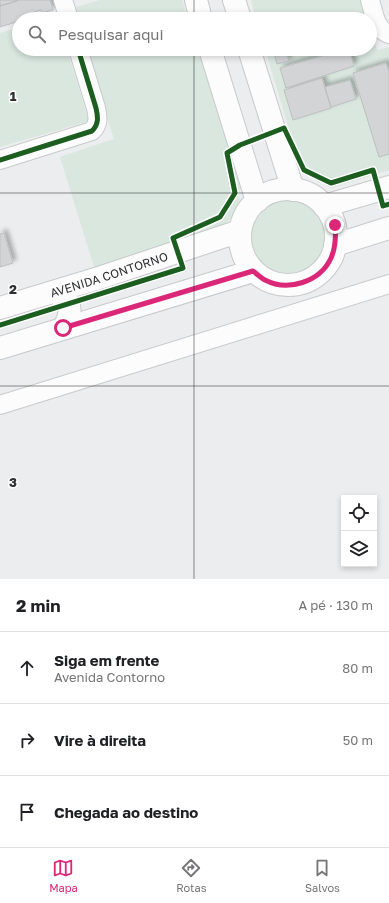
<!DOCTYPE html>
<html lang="pt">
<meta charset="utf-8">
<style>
body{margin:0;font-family:"Golos Text",sans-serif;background:#f6f6f6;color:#202124}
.controls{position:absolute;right:12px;bottom:12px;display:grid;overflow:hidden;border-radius:0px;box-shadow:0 2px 6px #0003}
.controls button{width:36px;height:36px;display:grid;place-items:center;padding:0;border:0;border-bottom:1px solid #e0e0e0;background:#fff;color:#202124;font:20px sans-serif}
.stop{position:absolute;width:12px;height:12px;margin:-9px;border:3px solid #db2777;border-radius:50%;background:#fff}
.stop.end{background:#db2777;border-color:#fff;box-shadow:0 1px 4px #0008}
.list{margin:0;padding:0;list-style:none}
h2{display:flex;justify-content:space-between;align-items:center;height:52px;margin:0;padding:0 16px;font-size:17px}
h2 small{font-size:13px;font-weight:400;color:#757577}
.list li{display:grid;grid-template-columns:26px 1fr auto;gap:12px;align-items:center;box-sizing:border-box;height:72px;padding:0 16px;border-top:1px solid #e0e0e0}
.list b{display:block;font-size:15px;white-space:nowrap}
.list p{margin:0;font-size:13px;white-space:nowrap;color:#757577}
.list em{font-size:13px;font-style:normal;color:#757577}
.icon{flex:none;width:22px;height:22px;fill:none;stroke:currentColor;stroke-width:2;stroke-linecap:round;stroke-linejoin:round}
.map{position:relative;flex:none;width:389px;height:579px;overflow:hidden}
.search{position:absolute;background:#fff;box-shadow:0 2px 6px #0003;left:12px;right:12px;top:12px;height:44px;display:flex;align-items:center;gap:10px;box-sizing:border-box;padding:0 14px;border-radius:22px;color:#757577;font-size:15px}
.sheet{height:268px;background:#fff}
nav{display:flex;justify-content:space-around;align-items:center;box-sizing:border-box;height:56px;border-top:1px solid #e0e0e0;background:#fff;font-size:11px;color:#757577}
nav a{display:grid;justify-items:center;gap:2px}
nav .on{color:#db2777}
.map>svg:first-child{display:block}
</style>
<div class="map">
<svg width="389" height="579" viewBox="0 0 389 579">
<defs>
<filter id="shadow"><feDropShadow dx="3.5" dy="-3.5" stdDeviation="2" flood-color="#0004"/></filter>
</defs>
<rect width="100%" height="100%" fill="#ebedef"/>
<path fill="#d9e7df" d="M100 0H182L188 19H77L73 8Z
M251 0H361L367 19H256Z
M19 27V49H67L89 121 0 147V33Z
M370 27 377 50 389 47V170L331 188 302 172 265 49H370Z
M86 49H198L240 183 239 209 223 226 95 270 60 157 114 139Z
M248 238a41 41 0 1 1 82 0a41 41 0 1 1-82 0Z"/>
<path fill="#d2d4d5" stroke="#bdbfc0" filter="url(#shadow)" d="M0 0H16L17 1 0 6Z
M19 0H50L53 10 42 13 41 10 31 13 32 17 25 19H19V21L0 27V6Z
M273 49H285L289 61 277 64Z
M346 49H349L354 66 286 88 280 68Z
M386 63 389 71V154L379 157 353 73Z
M322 78 331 108 293 120 284 90Z
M350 80 356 99 331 107 325 87Z
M4 233 13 263 0 267V234Z"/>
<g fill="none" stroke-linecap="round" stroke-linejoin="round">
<g stroke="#c7c9ca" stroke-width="20">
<path id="minor" d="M63 0 69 19
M370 0C374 13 375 29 389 34
M0 160 92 131C99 124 98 117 96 108L78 49
M0 405 389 284"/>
</g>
<g stroke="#c7c9ca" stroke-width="24">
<g id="major">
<path d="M196 0 201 19"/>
<path d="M234 0 240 19"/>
<path d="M210 49 257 201"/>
<path d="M249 49 293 190"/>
<circle cx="288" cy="237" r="48"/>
<path d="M324 206 389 187"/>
<path d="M335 245 389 228"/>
<path d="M54 292C57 293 61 295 63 296 73 304 70 320 63 328"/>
<path id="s1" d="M0 308 102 277 240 231"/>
<path d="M0 348 253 271"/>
</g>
</g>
<use href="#minor" stroke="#fcfcfd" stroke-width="18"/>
<use href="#major" stroke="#fcfcfd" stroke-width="22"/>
<g stroke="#fff" stroke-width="8">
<path id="cycleway" d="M0 160 92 131C99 124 98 117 96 108L78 49
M0 325 183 268 173 238 220 217 235 193 227 153 240 145 284 128 304 170 331 183 373 170 383 206 389 204"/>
</g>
<use href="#cycleway" stroke="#1b5e20" stroke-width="5"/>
</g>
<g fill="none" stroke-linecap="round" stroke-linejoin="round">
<path stroke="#db2777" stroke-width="5" d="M63 328 253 271C257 274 261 278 265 280 288 292 320 282 331 258 336 247 336 236 335 225"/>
</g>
<path fill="none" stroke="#2f3031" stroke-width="1" stroke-opacity="0.55" d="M194 0V19M194 49V579M0 193H389M0 386H389"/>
<g text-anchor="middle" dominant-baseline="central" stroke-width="3" stroke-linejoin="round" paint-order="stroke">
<g font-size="12" fill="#2f3031" stroke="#fff">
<text stroke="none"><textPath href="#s1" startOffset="114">AVENIDA CONTORNO</textPath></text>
</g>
</g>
<g font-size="13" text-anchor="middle" font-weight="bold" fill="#2f3031" stroke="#fff" stroke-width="3" stroke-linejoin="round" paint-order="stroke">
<text x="13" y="101">1</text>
<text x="13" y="294">2</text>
<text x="13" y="487">3</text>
</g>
</svg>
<div class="controls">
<button><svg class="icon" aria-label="locate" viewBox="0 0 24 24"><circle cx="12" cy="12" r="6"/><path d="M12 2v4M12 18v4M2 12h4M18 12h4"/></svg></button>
<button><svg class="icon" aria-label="layers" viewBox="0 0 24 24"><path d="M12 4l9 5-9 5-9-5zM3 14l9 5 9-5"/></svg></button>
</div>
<div class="stop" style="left:63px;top:328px"></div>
<div class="stop end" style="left:335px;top:225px"></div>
<div class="search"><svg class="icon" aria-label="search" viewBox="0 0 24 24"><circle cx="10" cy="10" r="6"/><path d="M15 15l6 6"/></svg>Pesquisar aqui</div>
</div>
<section class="sheet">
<h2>2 min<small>A pé · 130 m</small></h2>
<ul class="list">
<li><svg class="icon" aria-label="ahead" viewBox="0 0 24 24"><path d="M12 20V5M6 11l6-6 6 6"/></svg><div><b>Siga em frente</b><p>Avenida Contorno</p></div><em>80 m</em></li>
<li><svg class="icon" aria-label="right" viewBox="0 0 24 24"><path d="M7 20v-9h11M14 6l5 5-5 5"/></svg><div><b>Vire à direita</b></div><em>50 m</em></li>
<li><svg class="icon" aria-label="arrive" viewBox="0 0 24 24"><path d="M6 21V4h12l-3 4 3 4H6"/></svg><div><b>Chegada ao destino</b></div></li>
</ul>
</section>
<nav>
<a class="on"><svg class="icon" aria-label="map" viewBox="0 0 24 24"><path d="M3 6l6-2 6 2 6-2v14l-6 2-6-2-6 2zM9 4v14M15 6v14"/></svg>Mapa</a>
<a><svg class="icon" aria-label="directions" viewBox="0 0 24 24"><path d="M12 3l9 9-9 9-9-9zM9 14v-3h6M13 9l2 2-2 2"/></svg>Rotas</a>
<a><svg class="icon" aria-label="saved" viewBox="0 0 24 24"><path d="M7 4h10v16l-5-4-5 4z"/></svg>Salvos</a>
</nav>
